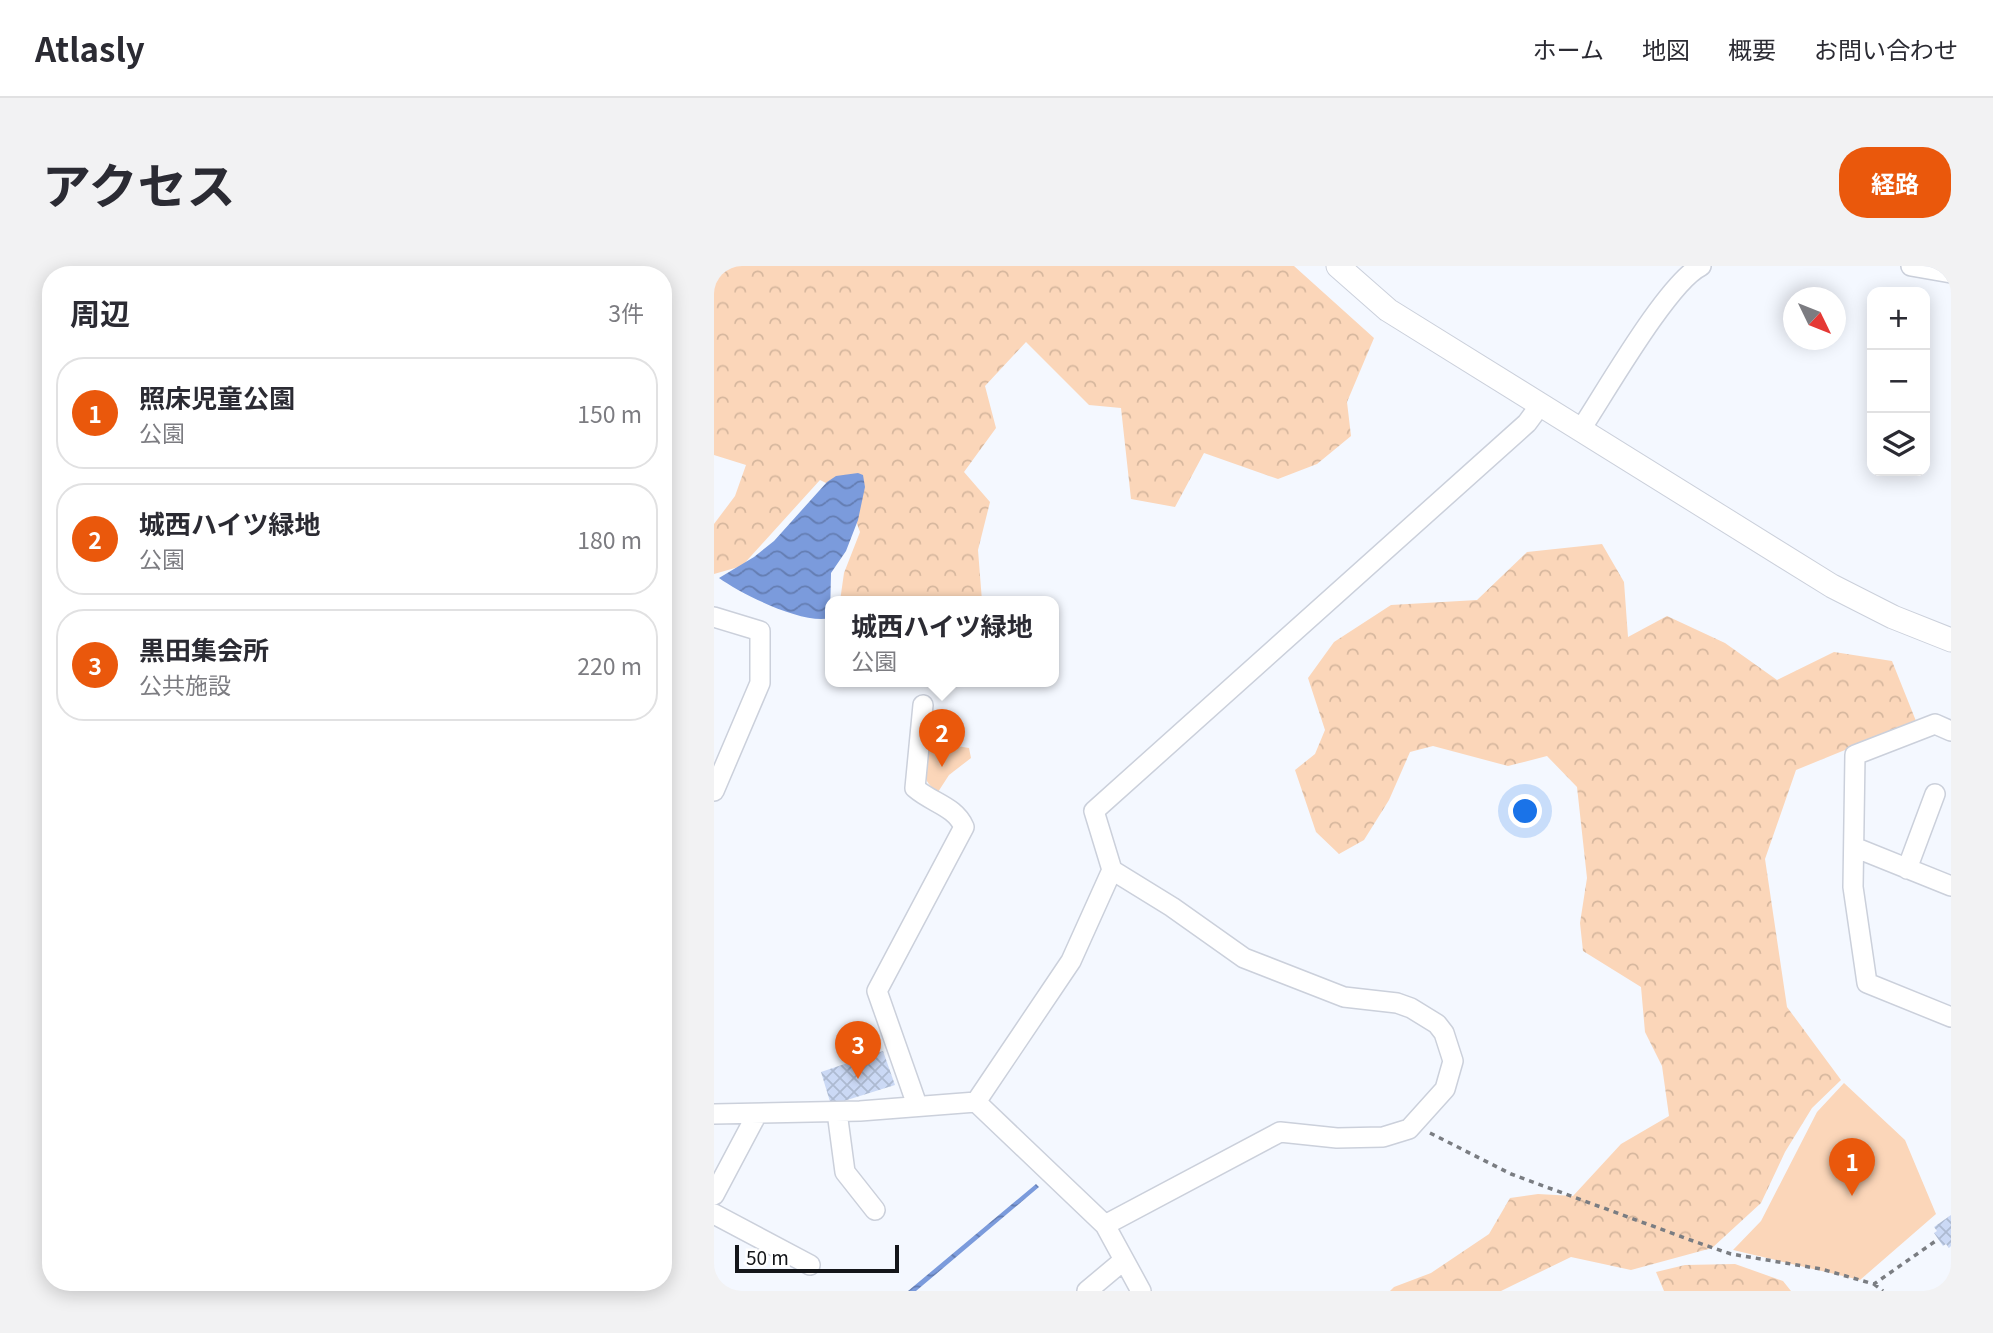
<!DOCTYPE html>
<html lang="ja">
<meta charset="utf-8">
<style>
body{margin:0;font-family:Georgia,"Noto Sans JP",serif;background:#f2f2f3;color:#2b2b33}
.controls{position:absolute;right:21px;top:21px;display:grid;overflow:hidden;border-radius:14px;box-shadow:0 4px 18px #0003}
.controls button{width:63px;height:63px;display:grid;place-items:center;padding:0;border:0;border-bottom:2px solid #e1e1e2;background:#fff;color:#2b2b33;font:35px sans-serif}
.compass{position:absolute;left:1069px;top:21px;width:63px;height:63px;border-radius:50%;background:#fff;box-shadow:0 4px 18px #0003;rotate:133deg}
.scale{position:absolute;left:21px;bottom:18px;width:164px;box-sizing:border-box;padding-left:7px;border:4px solid #14161a;border-top:0;font-size:19px;line-height:24px;white-space:nowrap;color:#14161a;-webkit-text-stroke:5px #fff;paint-order:stroke}
.you{position:absolute;left:812px;top:546px;width:24px;height:24px;margin:-18px;border:5px solid #fff;border-radius:50%;background:#1a73e8;box-shadow:0 0 0 10px #1a73e833}
.badge{display:grid;place-items:center;width:46px;height:46px;border-radius:50%;background:#ea580c;color:#fff;font-size:23px;font-weight:700}
.pin{position:absolute;translate:-50% -58px;filter:drop-shadow(0 2px 4px #0008)}
.pin::after{content:'';position:absolute;top:37px;width:24px;height:21px;background:inherit;clip-path:polygon(0 0,100% 0,50% 100%)}
.popup{position:absolute;left:111px;top:330px;width:234px;height:91px;box-sizing:border-box;display:grid;place-content:center;border-radius:14px;background:#fff;filter:drop-shadow(0 2px 5px #0005);font-size:23px;white-space:nowrap;color:#7c7c81}
.popup b{font-size:26px;color:#2b2b33}
.popup::after{content:'';position:absolute;left:50%;top:100%;margin-left:-14px;border:14px solid transparent;border-top-color:#fff}
.list{margin:0;padding:0;list-style:none}
h2{display:flex;justify-content:space-between;align-items:center;height:91px;margin:0;padding:0 28px;font-size:30px}
h2 small{font-size:23px;font-weight:400;color:#7c7c81}
.list li{display:grid;grid-template-columns:46px 1fr auto;gap:21px;align-items:center;box-sizing:border-box;height:112px;margin:0 14px 14px;padding:0 14px;border:2px solid #e1e1e2;border-radius:28px}
.list b{display:block;font-size:26px;white-space:nowrap}
.list p{margin:0;font-size:23px;white-space:nowrap;color:#7c7c81}
.list em{font-size:23px;font-style:normal;color:#7c7c81}
.icon{flex:none;width:38px;height:38px;fill:none;stroke:currentColor;stroke-width:2;stroke-linecap:round;stroke-linejoin:round}
.map{position:relative;flex:none;width:1237px;height:1025px;overflow:hidden;border-radius:28px}
header{display:flex;align-items:center;gap:42px;box-sizing:border-box;height:98px;padding:0 35px;background:#fff;border-bottom:2px solid #e1e1e2}
header strong{font-size:33px}
nav{display:flex;gap:38px;margin-inline-start:auto;font-size:24px}
.intro{display:flex;align-items:center;justify-content:space-between;box-sizing:border-box;height:168px;padding:0 42px}
h1{margin:0;font-size:49px}
.button{padding:18px 32px;border-radius:28px;background:#ea580c;color:#fff;font-size:24px;font-weight:700}
main{display:flex;gap:42px;padding:0 42px}
aside{flex:1;background:#fff;border-radius:28px;box-shadow:0 4px 18px #0003}
.map>svg:first-child{display:block}
</style>
<header>
<strong>Atlasly</strong>
<nav><a>ホーム</a><a>地図</a><a>概要</a><a>お問い合わせ</a></nav>
</header>
<div class="intro"><h1>アクセス</h1><a class="button">経路</a></div>
<main>
<aside>
<h2>周辺<small>3件</small></h2>
<ul class="list">
<li><span class="badge">1</span><div><b>照床児童公園</b><p>公園</p></div><em>150 m</em></li>
<li><span class="badge">2</span><div><b>城西ハイツ緑地</b><p>公園</p></div><em>180 m</em></li>
<li><span class="badge">3</span><div><b>黒田集会所</b><p>公共施設</p></div><em>220 m</em></li>
</ul>
</aside>
<div class="map">
<svg width="1237" height="1025" viewBox="0 0 1237 1025">
<defs>
<pattern id="forest-crowns" width="20" height="18" patternUnits="userSpaceOnUse" patternTransform="scale(1.75)"><rect width="20" height="18" fill="#fbd6b9"/><path d="M2 6a3 3 0 1 1 6 0M12 15a3 3 0 1 1 6 0" fill="none" stroke="#d6b79e"/></pattern>
<pattern id="water-waves" width="16" height="10" patternUnits="userSpaceOnUse" patternTransform="scale(1.75)"><rect width="16" height="10" fill="#7b9bdc"/><path d="M0 5q4-4 8 0t8 0" fill="none" stroke="#647db2"/></pattern>
<pattern id="building-cross-hatch" width="8" height="8" patternUnits="userSpaceOnUse" patternTransform="scale(1.75)"><rect width="8" height="8" fill="#cbd9f5"/><path d="M0 0l8 8M0 8l8-8" fill="none" stroke="#adbad1"/></pattern>
</defs>
<rect width="100%" height="100%" fill="#f4f8ff"/>
<path fill="#fbd6b9" d="M213 475 255 482 257 492 235 509 224 526C204 513 210 497 213 475Z
M1130 817 1191 874 1222 948 1146 1014 1019 984 1047 955 1103 846Z"/>
<path fill="url(#forest-crowns)" d="M0 0H580L660 72 633 136 637 170 603 198 564 213 490 187 461 241 417 233 407 142 375 139 312 76 271 120 282 162 250 206 276 236 264 284 268 335H126L130 307 146 266 132 227 106 214 28 300 0 308V258L21 230 32 199 0 189Z
M888 278 910 316 914 371 953 350 1011 377 1063 414 1120 386 1178 395 1202 455 1082 504 1051 593 1073 741 1127 814 1098 842 1071 886 1047 937 998 982 917 1004 857 991 787 1025H676L680 1021 717 1007 775 968 796 932 824 928 859 930 907 878 955 850 948 800 931 766 927 721 869 685 866 657 873 612 863 521 833 490 794 500 719 480 696 486 675 534 650 574 625 588 602 566 581 504 601 488 611 464 594 412 620 376 677 339 763 334 813 286Z
M1021 998 1069 1015 1077 1025H950L942 1006 971 999Z"/>
<path fill="url(#water-waves)" d="M144 207 149 209 151 221 144 254 132 285 117 307 116 352C90 359 27 328 5 312L40 291 60 275 113 216 122 210Z
M322 918 325 921 202 1025H194Z"/>
<path fill="url(#building-cross-hatch)" d="M169 785 181 819 117 839 107 806Z
M1237 949V980L1235 982 1232 978 1229 980 1220 967 1223 965 1220 961Z"/>
<g fill="none" stroke-linecap="round" stroke-linejoin="round">
<g stroke="#cbd0db" stroke-width="22">
<path id="minor" d="M1197 0 1237 7
M867 163C891 127 954 16 987 0
M0 351 46 365V417L0 525
M1237 465 1221 458 1141 489 1139 621 1153 717 1237 751
M1140 581 1237 620
M1193 603 1221 528
M262 836 357 695 398 604 380 545 813 157 827 138
M203 839 163 725 250 561C241 540 218 537 201 522L209 439
M123 846 131 906 161 944
M0 848 146 845 262 836 391 959 427 1025
M0 929 43 848
M0 948 96 999
M391 959 566 866 623 872 669 871 695 863 731 823 739 795 730 767 723 758 697 742 683 737 630 731 530 692 458 641 398 604
M373 1025 410 994"/>
</g>
<g stroke="#cbd0db" stroke-width="25">
<path id="tertiary" d="M624 0 674 44 1118 320 1179 351 1237 374"/>
</g>
<path stroke="#7a7d82" stroke-width="3.5" stroke-dasharray="5 5" stroke-linecap="butt" d="M716 867 797 908 982 976 1017 988 1107 1003 1160 1018 1223 974
M1160 1018 1169 1025"/>
<use href="#minor" stroke="#fff" stroke-width="19"/>
<use href="#tertiary" stroke="#fff" stroke-width="23"/>
</g>
</svg>
<div class="controls">
<button>+</button>
<button>−</button>
<button><svg class="icon" aria-label="layers" viewBox="0 0 24 24"><path d="M12 4l9 5-9 5-9-5zM3 14l9 5 9-5"/></svg></button>
</div>
<svg class="compass" viewBox="-18 -18 36 36"><path d="M0-13l5 13h-10z" fill="#e53935"/><path d="M0 13l5-13h-10z" fill="#7c7c81"/></svg>
<div class="scale">50 m</div>
<div class="you"></div>
<div class="pin badge" style="left:1138px;top:930px">1</div>
<div class="pin badge" style="left:228px;top:501px">2</div>
<div class="popup"><b>城西ハイツ緑地</b>公園</div>
<div class="pin badge" style="left:144px;top:813px">3</div>
</div>
</main>
